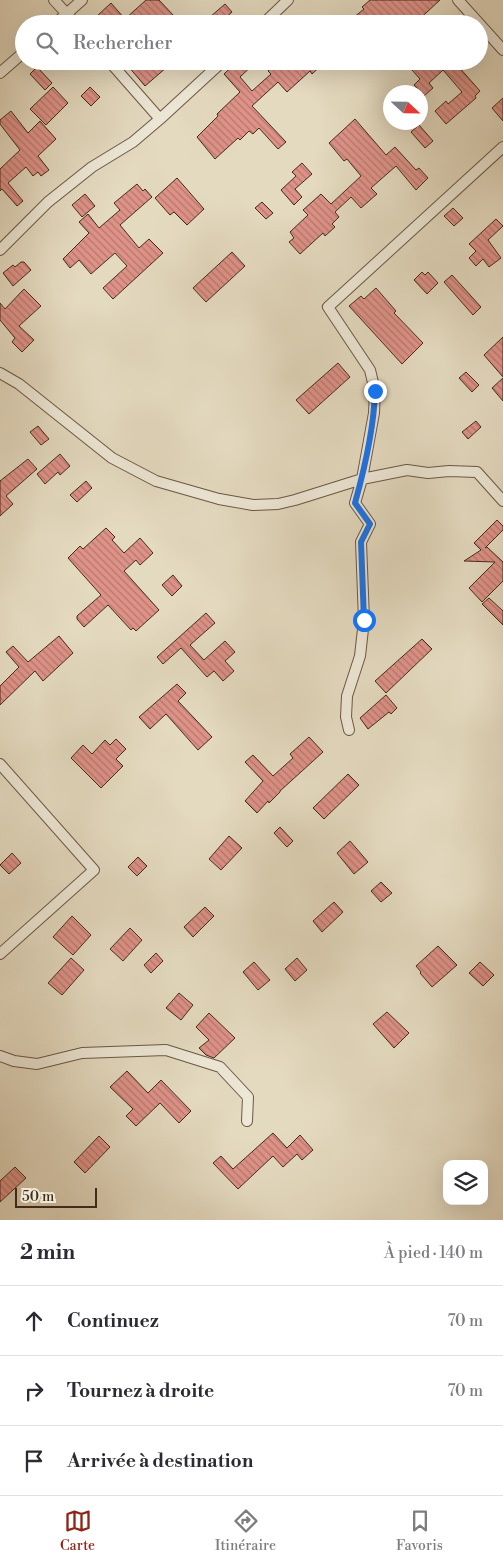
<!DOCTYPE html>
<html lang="fr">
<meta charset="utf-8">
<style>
body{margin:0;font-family:"Libre Bodoni",serif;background:#f2f2f3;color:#2b2b33}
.controls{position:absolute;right:15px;bottom:15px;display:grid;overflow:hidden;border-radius:10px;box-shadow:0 5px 20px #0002}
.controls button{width:45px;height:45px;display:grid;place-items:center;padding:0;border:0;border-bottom:1px solid #e1e1e2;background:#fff;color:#2b2b33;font:25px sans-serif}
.compass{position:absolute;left:383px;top:85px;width:45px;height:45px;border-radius:50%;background:#fff;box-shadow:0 5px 20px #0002;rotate:112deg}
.scale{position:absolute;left:15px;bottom:12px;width:82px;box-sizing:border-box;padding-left:5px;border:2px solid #432b1b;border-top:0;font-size:14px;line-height:18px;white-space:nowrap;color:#432b1b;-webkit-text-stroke:4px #ede7d6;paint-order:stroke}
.stop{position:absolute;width:15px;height:15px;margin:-11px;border:4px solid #1a73e8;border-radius:50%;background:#fff}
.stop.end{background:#1a73e8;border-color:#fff;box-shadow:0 1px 5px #0008}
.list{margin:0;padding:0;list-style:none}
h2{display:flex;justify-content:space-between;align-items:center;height:65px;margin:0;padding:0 20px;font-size:21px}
h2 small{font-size:16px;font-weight:400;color:#7c7c81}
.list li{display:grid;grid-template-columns:32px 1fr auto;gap:15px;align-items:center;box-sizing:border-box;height:70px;padding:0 20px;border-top:1px solid #e1e1e2}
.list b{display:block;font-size:19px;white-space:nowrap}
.list em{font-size:16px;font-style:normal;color:#7c7c81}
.icon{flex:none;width:28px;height:28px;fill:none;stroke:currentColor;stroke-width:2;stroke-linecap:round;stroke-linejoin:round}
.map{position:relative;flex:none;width:503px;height:1220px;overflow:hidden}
.search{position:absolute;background:#fff;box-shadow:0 5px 20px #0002;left:15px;right:15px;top:15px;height:55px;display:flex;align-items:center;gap:12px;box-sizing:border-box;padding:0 18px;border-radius:28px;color:#7c7c81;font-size:19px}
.sheet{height:275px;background:#fff}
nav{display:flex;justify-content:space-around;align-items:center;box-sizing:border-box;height:70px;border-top:1px solid #e1e1e2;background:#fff;font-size:14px;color:#7c7c81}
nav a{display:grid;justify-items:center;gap:2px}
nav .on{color:#8f2418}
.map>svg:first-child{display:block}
</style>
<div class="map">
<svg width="503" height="1220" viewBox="0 0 503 1220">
<defs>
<pattern id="building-back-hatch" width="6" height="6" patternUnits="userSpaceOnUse" patternTransform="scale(1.25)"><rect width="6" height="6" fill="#de9288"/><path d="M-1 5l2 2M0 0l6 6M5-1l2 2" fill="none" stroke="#b6776e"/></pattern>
</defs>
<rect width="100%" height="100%" fill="#e4dac0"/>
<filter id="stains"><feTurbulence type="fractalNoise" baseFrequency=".004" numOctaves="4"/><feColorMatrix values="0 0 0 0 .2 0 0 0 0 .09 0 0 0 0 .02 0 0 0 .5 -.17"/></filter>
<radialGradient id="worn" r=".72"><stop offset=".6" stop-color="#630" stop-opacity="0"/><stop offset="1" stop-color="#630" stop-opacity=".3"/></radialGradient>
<path fill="url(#building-back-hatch)" stroke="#432b1b" d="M146 0H159L174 16 165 24H103L97 16 111 3 125 19Z
M370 0H440L414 24H358L353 18 364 9 362 7Z
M225 4 232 12 219 24H202Z
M133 61H174L145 86 128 66Z
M238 61H257L240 77 252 91 271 74 268 71 279 61H326L312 74 310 71 287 92 278 82 252 106 286 142 278 149 259 128 253 134 249 131 240 140 238 138 215 159 197 137 218 116 217 114 240 92 224 74Z
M404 61H464L458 66 480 91 475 96 476 98 446 124 435 111 446 101 448 104 462 92 443 70 429 83 433 88 424 96 414 85 420 79Z
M37 67 52 83 45 90 30 74Z
M53 87 68 103 46 125 30 109Z
M90 87 100 97 91 106 81 96Z
M503 98V121L492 108Z
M11 111 28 133 40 121 56 139 38 156 49 170 41 176 38 172 33 176 26 167 8 183 23 201 17 206 2 189 0 191V169L20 150 0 124V120Z
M355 119 386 155 395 147 416 170 419 168 428 178 416 190 396 166 371 188 377 194 361 208 351 197 335 212 339 217 332 224 335 227 325 236 323 233 300 254 289 242 294 238 290 232 308 215 303 210 321 194 331 204 361 176 347 159 344 161 329 143Z
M419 125 433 141 425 148 411 132Z
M302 163 312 174 295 189 302 197 294 205 281 190 296 176 292 172Z
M177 178 204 209 187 225 174 212 170 215 155 198Z
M137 184 143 191 145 189 152 197 120 225 139 248 149 239 163 253 113 299 103 288 127 266 115 253 91 274 79 260 70 268 63 259 89 233 79 222 88 214 99 228 120 210 114 203Z
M85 194 95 206 82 217 72 205Z
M262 202 273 213 266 219 255 208Z
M453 208 463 218 454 226 444 216Z
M496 219 503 226 488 240 501 258 489 267 483 259 476 266 469 258 476 251 469 244Z
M232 252 245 266 206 302 193 288Z
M21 262H24L31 270 13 286 3 273 13 265 15 267Z
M422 272 425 275 428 272 438 283 427 294 414 280Z
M452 275 481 307 473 315 444 282Z
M376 288 396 311 394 313 423 343 402 364 349 306 361 296 364 299Z
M24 289 41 306 19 326 34 340 22 352 12 342 15 338 0 320V303L5 309Z
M503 337V377L484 355Z
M338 363 350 377 309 414 296 400Z
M466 372 479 385 472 392 459 378Z
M503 378V401L492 388Z
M476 421 481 427 468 439 462 432Z
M38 426 49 439 41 445 30 432Z
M60 454 70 466 60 475 58 472 45 484 37 474Z
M28 459 37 469 6 496 13 504 0 516V481Z
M86 481 92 488 77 502 70 495Z
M497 520 503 526V530L485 548 487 547 503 562V581L482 602 469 588 495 562 464 561 481 550 474 543Z
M106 528 115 537 112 540 124 553 140 538 153 553 140 565 136 560 124 571 159 610 136 631 133 628 131 630 108 605 84 627 77 619V616L101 595 68 558 80 546 83 549Z
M173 575 182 586 172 596 162 585Z
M489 598 503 611V625L482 604Z
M206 613 215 623 190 645 204 660 225 641 235 652 225 661 234 671 223 681 214 671 207 677 181 648 163 664 157 657Z
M59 636 73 653 43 681 35 671 0 705V686L19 667 6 652 13 646 28 662Z
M422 639 432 649 386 693 375 681Z
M177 684 186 693 178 701 212 737 198 750 166 714 150 729 139 717Z
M386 695 397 708 391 714 389 712 368 729 360 718Z
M309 737 323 752 280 791V792L269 803 268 801 257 813 245 801 263 781 245 762 253 755 273 776 293 758 290 754Z
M116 739 126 749 116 759 123 766 101 788 71 758 83 745 92 754 105 740 110 745Z
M348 774 359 785 324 819 313 808Z
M280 827 293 841 287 847 274 833Z
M229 836 242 848 221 870 209 859Z
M350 841 368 862 354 874 337 853Z
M12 853 21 863 9 874 0 865Z
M138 857 147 866 137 876 128 867Z
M381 882 392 893 381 902 371 891Z
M334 902 343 912 322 932 313 921Z
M205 907 214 916 193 937 184 927Z
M72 916 91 935 73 955 53 937Z
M130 928 142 940 123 961 110 949Z
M438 946 457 965 432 987 420 973 421 972 416 966Z
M156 953 163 961 151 973 144 965Z
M71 958 84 970 62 995 48 983Z
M297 958 307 970 295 981 285 969Z
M254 962 270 980 258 990 243 972Z
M480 962 494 975 483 986 469 973Z
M179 993 193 1005 181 1020 166 1008Z
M387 1012 409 1033 394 1048 373 1024Z
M209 1013 235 1038 214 1058 206 1055 199 1048 209 1040 196 1027Z
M127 1071 148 1093 161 1080 191 1111 179 1123 160 1103 136 1126 126 1116 133 1109 110 1087Z
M273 1133 287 1148 300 1135 313 1150 302 1160 297 1154 283 1167 273 1156 238 1189 213 1163 221 1156 233 1169Z
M99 1136 110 1147 85 1173 74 1162Z
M15 1167 26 1178 0 1202V1181Z"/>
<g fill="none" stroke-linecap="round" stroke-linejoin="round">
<g stroke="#6b5744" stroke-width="12">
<path id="street" d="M54 0 76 24
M458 0 503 50
M55 24 82 0
M263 24 288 0
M109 61 160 119
M0 73 24 52
M0 250 48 202 92 167 133 142 160 119 223 61
M0 373 19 384 112 458 156 481 219 499 253 505 278 504 295 500 362 479 407 470 428 473 449 471 477 472 503 501
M349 730 346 717 347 696 360 656 364 620 361 542 370 524 355 503 362 479 374 413 375 391 370 370 328 307 503 147
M0 764 94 870 0 954
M0 1056 14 1061 37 1064 82 1053 166 1050 220 1067 248 1097 247 1121"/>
</g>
<use href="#street" stroke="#ede7d6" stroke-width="10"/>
</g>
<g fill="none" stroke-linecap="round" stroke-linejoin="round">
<path stroke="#1a73e8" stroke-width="6" d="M364 620 361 542 370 524 355 503C365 467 374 429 375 391"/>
</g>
<rect width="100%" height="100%" filter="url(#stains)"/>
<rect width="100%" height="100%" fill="url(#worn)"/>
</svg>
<div class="controls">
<button><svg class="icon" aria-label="layers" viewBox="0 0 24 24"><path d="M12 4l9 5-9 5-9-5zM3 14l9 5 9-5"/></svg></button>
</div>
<svg class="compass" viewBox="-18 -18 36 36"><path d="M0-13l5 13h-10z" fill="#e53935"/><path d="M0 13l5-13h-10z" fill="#7c7c81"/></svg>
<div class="scale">50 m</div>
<div class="stop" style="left:364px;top:620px"></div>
<div class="stop end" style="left:375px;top:391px"></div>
<div class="search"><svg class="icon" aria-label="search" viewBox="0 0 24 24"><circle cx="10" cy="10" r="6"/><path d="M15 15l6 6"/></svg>Rechercher</div>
</div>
<section class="sheet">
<h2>2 min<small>À pied · 140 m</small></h2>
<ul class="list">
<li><svg class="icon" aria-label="ahead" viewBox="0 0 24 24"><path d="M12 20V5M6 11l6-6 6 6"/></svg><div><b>Continuez</b></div><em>70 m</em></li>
<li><svg class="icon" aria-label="right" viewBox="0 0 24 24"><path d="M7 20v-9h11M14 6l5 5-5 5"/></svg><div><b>Tournez à droite</b></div><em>70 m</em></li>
<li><svg class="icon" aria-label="arrive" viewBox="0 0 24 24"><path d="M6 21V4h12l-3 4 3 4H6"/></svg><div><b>Arrivée à destination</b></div></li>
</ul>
</section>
<nav>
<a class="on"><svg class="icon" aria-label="map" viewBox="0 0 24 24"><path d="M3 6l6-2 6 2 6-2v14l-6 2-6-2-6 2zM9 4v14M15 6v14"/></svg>Carte</a>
<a><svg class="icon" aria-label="directions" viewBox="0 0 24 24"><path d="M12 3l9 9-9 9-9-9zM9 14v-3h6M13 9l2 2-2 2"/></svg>Itinéraire</a>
<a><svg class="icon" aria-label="saved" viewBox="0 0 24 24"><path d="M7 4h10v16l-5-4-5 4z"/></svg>Favoris</a>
</nav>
